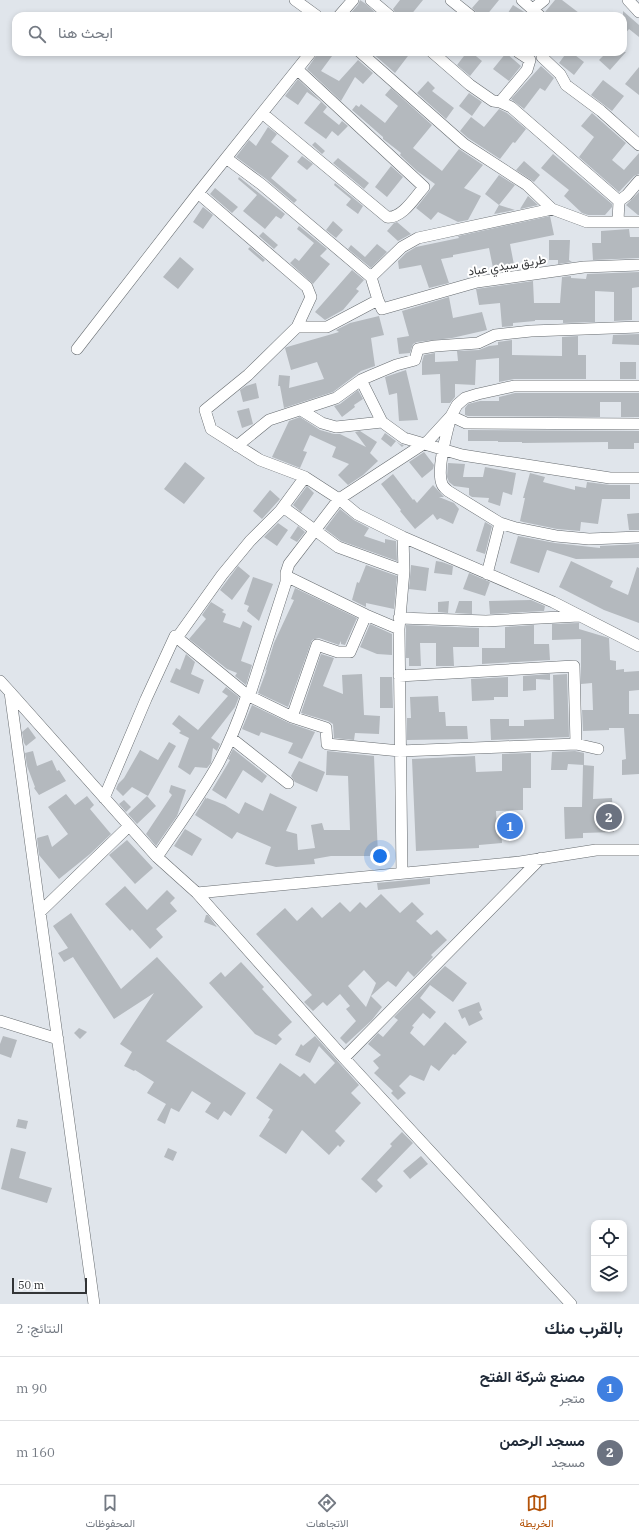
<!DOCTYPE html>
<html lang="ar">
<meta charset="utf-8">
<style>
body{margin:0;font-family:"IBM Plex Serif",Vazirmatn,serif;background:#f6f6f7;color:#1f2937;direction:rtl}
.controls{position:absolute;right:12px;bottom:12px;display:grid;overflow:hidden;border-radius:8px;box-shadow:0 2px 6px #0003}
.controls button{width:36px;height:36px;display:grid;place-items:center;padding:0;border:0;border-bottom:1px solid #e0e1e3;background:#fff;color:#1f2937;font:20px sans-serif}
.scale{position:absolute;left:12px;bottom:10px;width:75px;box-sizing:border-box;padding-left:4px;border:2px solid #323436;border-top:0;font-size:11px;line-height:14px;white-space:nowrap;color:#323436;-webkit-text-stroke:3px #fff;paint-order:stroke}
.you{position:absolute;left:380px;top:856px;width:14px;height:14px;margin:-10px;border:3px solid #fff;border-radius:50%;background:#1a73e8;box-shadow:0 0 0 6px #1a73e833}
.badge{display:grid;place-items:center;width:26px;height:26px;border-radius:50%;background:#b45309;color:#fff;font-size:13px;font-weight:700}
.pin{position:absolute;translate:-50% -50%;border:2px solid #fff;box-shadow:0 1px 4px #0006}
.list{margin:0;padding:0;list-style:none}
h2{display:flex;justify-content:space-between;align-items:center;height:52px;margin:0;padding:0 16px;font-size:17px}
h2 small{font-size:13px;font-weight:400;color:#747a83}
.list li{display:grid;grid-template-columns:26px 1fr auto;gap:12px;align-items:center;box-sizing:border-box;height:64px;padding:0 16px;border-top:1px solid #e0e1e3}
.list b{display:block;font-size:15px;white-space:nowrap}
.list p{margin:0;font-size:13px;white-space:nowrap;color:#747a83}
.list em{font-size:13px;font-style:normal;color:#747a83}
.icon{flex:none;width:22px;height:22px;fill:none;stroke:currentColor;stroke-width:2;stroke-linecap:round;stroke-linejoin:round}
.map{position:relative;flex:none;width:639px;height:1304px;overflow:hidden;direction:ltr}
.search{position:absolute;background:#fff;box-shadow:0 2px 6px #0003;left:12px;right:12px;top:12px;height:44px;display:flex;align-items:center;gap:10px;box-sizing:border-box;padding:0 14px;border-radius:12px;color:#747a83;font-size:15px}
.sheet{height:180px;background:#fff}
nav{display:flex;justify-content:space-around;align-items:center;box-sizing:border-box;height:56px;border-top:1px solid #e0e1e3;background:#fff;font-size:11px;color:#747a83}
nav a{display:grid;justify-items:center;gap:2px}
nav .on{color:#b45309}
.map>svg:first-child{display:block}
</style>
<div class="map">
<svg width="639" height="1304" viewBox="0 0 639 1304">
<rect width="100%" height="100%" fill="#e0e5eb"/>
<path fill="#b4b9be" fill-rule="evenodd" d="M360 0 366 4 379 16H348L358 5Z
M400 0H423L410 16H397L393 9Z
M479 0H499L486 16H478L477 13 472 8Z
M555 0H562L583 16H547L545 12Z
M513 5 526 13 529 16H506Z
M623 11 639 25V37L629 29 623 36Z
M318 52H335L321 71 339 81 358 60 373 73 363 84 355 77 341 101 307 69 316 56Z
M371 52H411L395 73Z
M467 52H471L482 61 470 76 457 65Z
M567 52H571L584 62 574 75 559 63Z
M607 52H626L610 70 599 60Z
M506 53 521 66 509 81 493 69Z
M541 66 554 78 545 91 540 88 524 109 511 99Z
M639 67V95L625 84Z
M298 79 327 107 323 112 339 125 342 121 348 126 338 136 332 131 326 139 304 123 321 102 307 92 298 105 285 96Z
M603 80 624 96 612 111 591 95Z
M428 81 435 88 432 91 454 108 446 119 417 93Z
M391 88 432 125 413 148 442 171 459 149 483 165 464 188 481 196 468 220 458 222 438 212 431 220 416 208 435 184 417 171 400 155 401 153 383 139V137L352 110 356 105 359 107 361 104 385 123 398 106 385 95Z
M469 93 482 102 472 116 459 106Z
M499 109 507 113 526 129 515 143 513 142 500 159 468 138 460 131 471 117 484 127Z
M592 113 626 143 612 160 624 170 639 153V174L634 176 619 192 579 157 594 137 581 126Z
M268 127 277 134 271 142 289 156 271 178 297 200 294 203 266 179 236 157 249 140 256 146Z
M315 142 325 151 322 154 312 145Z
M553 154 612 204V207L605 215H588L582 213 564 196 569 190 541 168Z
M302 156 313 164 307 170 297 162Z
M338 158 369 183 364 189 333 163Z
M524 161 540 175 534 182 516 170Z
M391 166 403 177 387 197 375 187Z
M499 175 515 185 499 205 485 194Z
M239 177 285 214 281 219 276 216 265 229 243 211 257 195 238 179Z
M335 183 363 206 358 214 346 205 351 199 334 185Z
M215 188 238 207 232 213 210 194Z
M639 192V215H638L626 205Z
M528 196 538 205 520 209Z
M499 205 515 210 494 214Z
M203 207 213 215 203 229 193 222Z
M550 216 554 235 510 244 515 270 494 273 489 248 453 255V257L441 259 449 283 429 288 421 265 399 269 398 261 406 253 416 247 459 238 458 236Z
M333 221 343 230 336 238 326 230Z
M397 222 411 234 398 241 387 231 394 223Z
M299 226 327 249 320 256 330 264 313 284 290 263 295 258 299 261 314 243 297 229Z
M629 229 630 237H639V258L593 260 592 243H601V231Z
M263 232 278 245 274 249 259 236Z
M549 240H570L569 260 572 262 558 264V260H549Z
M377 244 387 252 371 268 348 249 351 245 365 257Z
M250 247 265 260 263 262 248 249Z
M180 257 194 269 178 289 163 277Z
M352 270 364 280 356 289 359 291 343 310 325 320 315 312Z
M639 272V287L632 288V320L614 321V292L595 291V322L563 323V320H535V321L513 323V326L502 327 500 303 479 305 476 289 533 281 534 303H560L562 277 571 276V278L586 279 587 274Z
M449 297 453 318 482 312 487 330 452 338 417 342 413 344 410 353 399 354 397 338 409 336 402 311Z
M379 316 384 335 371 338 375 366 361 371 333 392 284 408 280 386H278L279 375 290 376 289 388 324 379 317 362 291 370 285 348 287 347 339 332 336 330 350 323Z
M639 334V345L612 344 613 335Z
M578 336V355H586V379H514L499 382V358L476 360 475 385 455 384V397L450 403H441L440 374 422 375V362L424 355 435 353V362L458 361 457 351 479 350 489 346 498 345V342L512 340V355L562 356V337Z
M620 362H636V379H620Z
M406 370 418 420 399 421 397 393 389 395 385 377Z
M256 383 259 398 243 402 240 390 246 386Z
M358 390 363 399 354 405 355 407 342 417 334 406 340 404Z
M515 393H639V417H621V402H600V417L468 416 465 415V408L468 404 480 401H499V397Z
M249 408 253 424 242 428 237 411Z
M300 417 320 430 334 434H340L366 447 355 432 360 431 377 442 370 453 378 461 363 475 348 485 338 475 349 464 332 457 336 447 310 435 303 451 307 452 300 468 272 457 289 421Z
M468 430 639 431V443H634V449H608V442L522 443V442H498V441H468Z
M385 433 400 444 404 445 402 447 396 441 391 447 381 439Z
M424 452 434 465 433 469 422 478 409 462Z
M185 462 205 478 184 504 164 489Z
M448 463 465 464 463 477H483L485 467 516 473 512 495 503 492 500 506 488 502 489 498 472 497 469 495V488L454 486 449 482 447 477Z
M530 473 545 477 543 482 575 490V486L586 488 587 482 610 485H630V499H602L598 524 581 522 580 531 557 529 523 522 520 521 525 498H523Z
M393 474 413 500 414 499 417 503 433 485 444 497H439L454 503 459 509 453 524 440 518 437 520 433 514 415 529 400 511 401 510 381 484Z
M307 486 314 493 301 512 293 505Z
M270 490 280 499 262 519 253 511Z
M340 509 354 520 369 528 364 536 385 543V539L396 541 397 561 341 541 325 529Z
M639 513V530H629L627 514Z
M485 522 492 526 485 554 476 551Z
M278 523 288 530 277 546 264 537Z
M298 526 305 532 297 542 290 538Z
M518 536 555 543 600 548V546L639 544V558L576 559 547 550 539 573 510 563Z
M436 561 442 562 453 566 452 575 434 573Z
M571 561 613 581 610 587 628 595 637 567 639 568V623L604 610 559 587Z
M366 565 397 576 394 609 366 603V607L352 600 357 582 359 583Z
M411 565 429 568 426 591 409 589Z
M238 566 250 576 232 600 220 590Z
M469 573 490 582 485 596 463 589Z
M253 577 273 584 259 621 247 611 249 606 244 604Z
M295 588 357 618 345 645 341 644V641L339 645 319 638 312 640 288 707 258 693 267 669 265 672 274 643 294 600 291 599Z
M531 600 545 606 544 611 490 614 489 601Z
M449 601 448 613 438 612V602Z
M459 601H472V614L455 613Z
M211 602 224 610 222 612 226 614 223 622 240 628 243 621 252 626 241 661 252 665 246 685 235 676 237 673 227 669 189 639 206 619 202 615Z
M579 623V629L609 638 610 660 616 661V670L624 669V672L639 671V690L629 691V714H639V774L622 775V760L626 759 624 728H609V730L583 731 582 710H593L592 683 581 684V639L552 640V624Z
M370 624 392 634V655L377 654 360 647Z
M406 625 479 628V647H453L454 666H436V643H420L421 666H409V658H406Z
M534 625V644H549L550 660 482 664V648H505V627Z
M186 654 195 662 191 674 204 680 199 694 170 682 176 668 180 670Z
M321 654 334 658 323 686 343 694 342 675 362 674 364 715 380 716 379 734 355 733 354 740 334 738 333 724 328 721 301 713Z
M550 674V680L536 679V690L523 691V676Z
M567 674 569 737 491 740 490 719H509V726H524V720L554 719 553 675Z
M380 677H392L393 708H380Z
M508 677V697H494V700L472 701 471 679Z
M226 687 239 697 235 707 211 738 220 744 217 751 213 748 211 763 207 768 195 767 190 775 178 767 189 738 179 733 181 731 172 724 179 715 198 730 228 696 222 692Z
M438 696 439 712H445L446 726H467L468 739 407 740V718H411L410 697Z
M252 705 289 723 315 732 302 759 288 753 293 743 261 732 259 736 242 729Z
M28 727 36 738 26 746 24 743 22 732Z
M169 742 176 746 148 796 132 787 123 796 116 789 118 784 124 778 140 750 158 760Z
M233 749 267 776 262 783 243 770 226 799 212 790 230 760 228 759Z
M33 751 37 766 52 760 57 771 59 770 66 781 39 795 34 788 35 787 27 766 25 753Z
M327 751 374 756 378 856H331L314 859 315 864 276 867 265 864 271 847 237 832 232 839 195 815 206 797V799L207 798 225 805 239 814 245 802 263 811 270 793 297 807 286 831 297 834 298 850 315 848 311 825 322 823 324 830H350L348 776 326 775Z
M575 751 584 753V765L568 764 567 770H551L552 752Z
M531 753V788H523V810L496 811 497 828H501L502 843 479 845V848L416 851 412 759 475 756 476 772 502 771V754Z
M299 761 325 772 317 792 295 782 291 776Z
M583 765 594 766 593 799 612 798 614 832 583 833V838L565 839 564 807H582Z
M171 785 186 790 177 816 156 846 146 834 172 795 169 792Z
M66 794 75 805 87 796 94 805 90 809 111 834 90 854 59 879 39 855 37 838 48 835 52 847 68 834 48 807Z
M147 796 156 806 137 824 128 814Z
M124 800 131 807 126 812 119 804Z
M185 829 202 839 192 856 174 846Z
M127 840 153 868 135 884 109 855Z
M430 878V884L378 890 377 883Z
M125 886 147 910 167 890 175 898 170 903 177 911 156 929 163 937 150 949 132 929 130 931 105 904Z
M381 894 400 913 412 902 424 914 416 921 431 935 437 930 447 940 431 955 433 957 414 977 408 971 396 987 388 981 371 996 382 1007 372 1020 346 1044 340 1038 356 1021 346 1009 350 1006 340 994 327 1006 323 1002 313 1011 304 1002 312 995 256 934 285 908 297 921 312 907 322 918 340 902 350 912 360 902 366 908ZM364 970 376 983 366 1007 348 986Z
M71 913 121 989 157 957 203 1007 166 1041 246 1093 231 1116 224 1111 218 1120 205 1112 211 1103 192 1091 179 1112 171 1108 165 1124 157 1120 166 1104 147 1093 154 1082 135 1070 134 1071 124 1066 132 1052 120 1044 154 993 114 1019 73 957 64 962 58 953 68 948 53 926Z
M206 915H208L217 927 204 922Z
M241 962 264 987 262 989 292 1022 278 1035 282 1039 276 1045 255 1034 209 983 221 972 225 977Z
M445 966 467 983 453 1002 430 985 420 998 436 1012 430 1019 423 1013 412 1026 414 1027 410 1033 424 1046 445 1022 467 1042 455 1055 453 1054 439 1071 431 1065 424 1081 410 1075 399 1086 406 1093 398 1100 391 1093 393 1091 374 1073 379 1068 373 1061 381 1055 368 1044 378 1033 383 1037 398 1020 394 1017Z
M479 1002 482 1010 479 1012 483 1019 469 1026 465 1017 462 1019 458 1010Z
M79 1028 87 1032 80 1039 74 1033Z
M3 1036 17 1040 11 1058 0 1054V1044Z
M315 1036 359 1085 351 1093 361 1103 335 1131 345 1141 340 1147 338 1145 329 1155 302 1130 286 1154 259 1136 270 1119 268 1118 273 1110 256 1098 280 1063 300 1077 304 1073 315 1084 335 1063 319 1046 310 1063 295 1055 301 1044 303 1046Z
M18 1119 28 1121 26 1129 16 1127Z
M402 1132 413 1143 377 1180 383 1186 376 1193 361 1179 392 1146 390 1144Z
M11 1148 26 1152 19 1178 52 1188 47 1203 1 1189Z
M168 1148 177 1152 173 1161 164 1157Z
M421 1156 428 1164 410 1179 403 1171Z"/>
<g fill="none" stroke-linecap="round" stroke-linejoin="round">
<g stroke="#666b6f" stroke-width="12">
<path id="street" d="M295 0 317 16
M371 0 390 16
M451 0 471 16
M522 0 540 16
M628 0 639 12
M533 9 544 0
M339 16 353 0
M360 52 464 144 527 185 552 209 587 222H639
M432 52 470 85 493 101 500 102 511 107 619 201
M518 52 530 60
M542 57 560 74 566 85 601 111 639 145
M500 102 527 70 530 60
M262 113 387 217C402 219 415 197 424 187L298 70
M226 158 261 184 371 277 378 300
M198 193 307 287 311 297 297 327
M619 201 627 195 639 181
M618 221 619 201
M639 265 584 267 477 282 382 309 378 300 327 327H297L248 375 205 410 211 429 260 460 305 477 339 499 357 514 403 537 553 602 639 646
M371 277 402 247 418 238 552 209
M77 349 198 193 311 52
M361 380 382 422
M301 410 322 423 336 427 382 422 404 438 462 455 610 478H639
M639 424 466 423 451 416C447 432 436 469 442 484 443 487 446 489 448 491L500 523 516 528 556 536 589 539 639 537
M237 446 269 420 336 398 361 380 370 376 396 365 415 360 418 349 435 346 478 343 495 335 531 331 639 327
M283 507 338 547 404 571
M487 574 500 523
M286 576 366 615 399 629
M399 618 486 621 579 616
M175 636 247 695 292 717 326 728 327 744 400 751 576 744 598 749
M399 676 574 666 576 744
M0 681 10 692
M292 717 317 645 338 652H350L366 615
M231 738 288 783
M104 798 146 699 175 636 179 635 222 575 250 541 280 511 305 477
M157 857C178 826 200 796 218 764 230 742 239 719 247 695L251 691 286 582V573L289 564 339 499 428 441 451 416 457 405 465 398 478 394 514 386H639
M402 873 399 629 404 571 403 537
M197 893 520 862 596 850H639
M40 912 10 692 157 857 197 893 344 1058 571 1304
M0 1021 58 1039
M344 1058 541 858
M94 1304 40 912 129 826"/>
</g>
<use href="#street" stroke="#fff" stroke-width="11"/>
</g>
<g text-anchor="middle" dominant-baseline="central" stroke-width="4" stroke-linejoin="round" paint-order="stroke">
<g font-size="12" fill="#323436" stroke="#fff">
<text transform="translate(507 265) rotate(-9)">طريق سيدي عباد</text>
</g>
</g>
</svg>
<div class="controls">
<button><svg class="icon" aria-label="locate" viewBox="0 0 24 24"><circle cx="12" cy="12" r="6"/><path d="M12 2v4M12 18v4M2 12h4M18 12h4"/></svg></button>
<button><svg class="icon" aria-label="layers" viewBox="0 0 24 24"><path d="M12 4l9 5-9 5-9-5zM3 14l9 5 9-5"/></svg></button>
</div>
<div class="scale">50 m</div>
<div class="you"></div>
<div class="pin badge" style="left:510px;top:826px;background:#3f7fe0">1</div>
<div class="pin badge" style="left:609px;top:817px;background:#6b7280">2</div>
<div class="search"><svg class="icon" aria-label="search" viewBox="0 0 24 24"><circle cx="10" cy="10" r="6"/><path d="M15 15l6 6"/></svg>ابحث هنا</div>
</div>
<section class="sheet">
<h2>بالقرب منك<small>النتائج: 2</small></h2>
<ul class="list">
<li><span class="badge" style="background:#3f7fe0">1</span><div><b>مصنع شركة الفتح</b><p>متجر</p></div><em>90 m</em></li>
<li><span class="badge" style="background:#6b7280">2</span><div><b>مسجد الرحمن</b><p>مسجد</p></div><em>160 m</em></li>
</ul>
</section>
<nav>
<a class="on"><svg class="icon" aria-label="map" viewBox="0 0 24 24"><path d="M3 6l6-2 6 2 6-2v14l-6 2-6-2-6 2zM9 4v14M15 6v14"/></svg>الخريطة</a>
<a><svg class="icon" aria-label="directions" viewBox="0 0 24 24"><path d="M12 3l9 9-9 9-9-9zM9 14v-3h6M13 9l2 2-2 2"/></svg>الاتجاهات</a>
<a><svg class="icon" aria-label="saved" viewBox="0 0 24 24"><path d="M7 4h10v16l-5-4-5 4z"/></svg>المحفوظات</a>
</nav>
